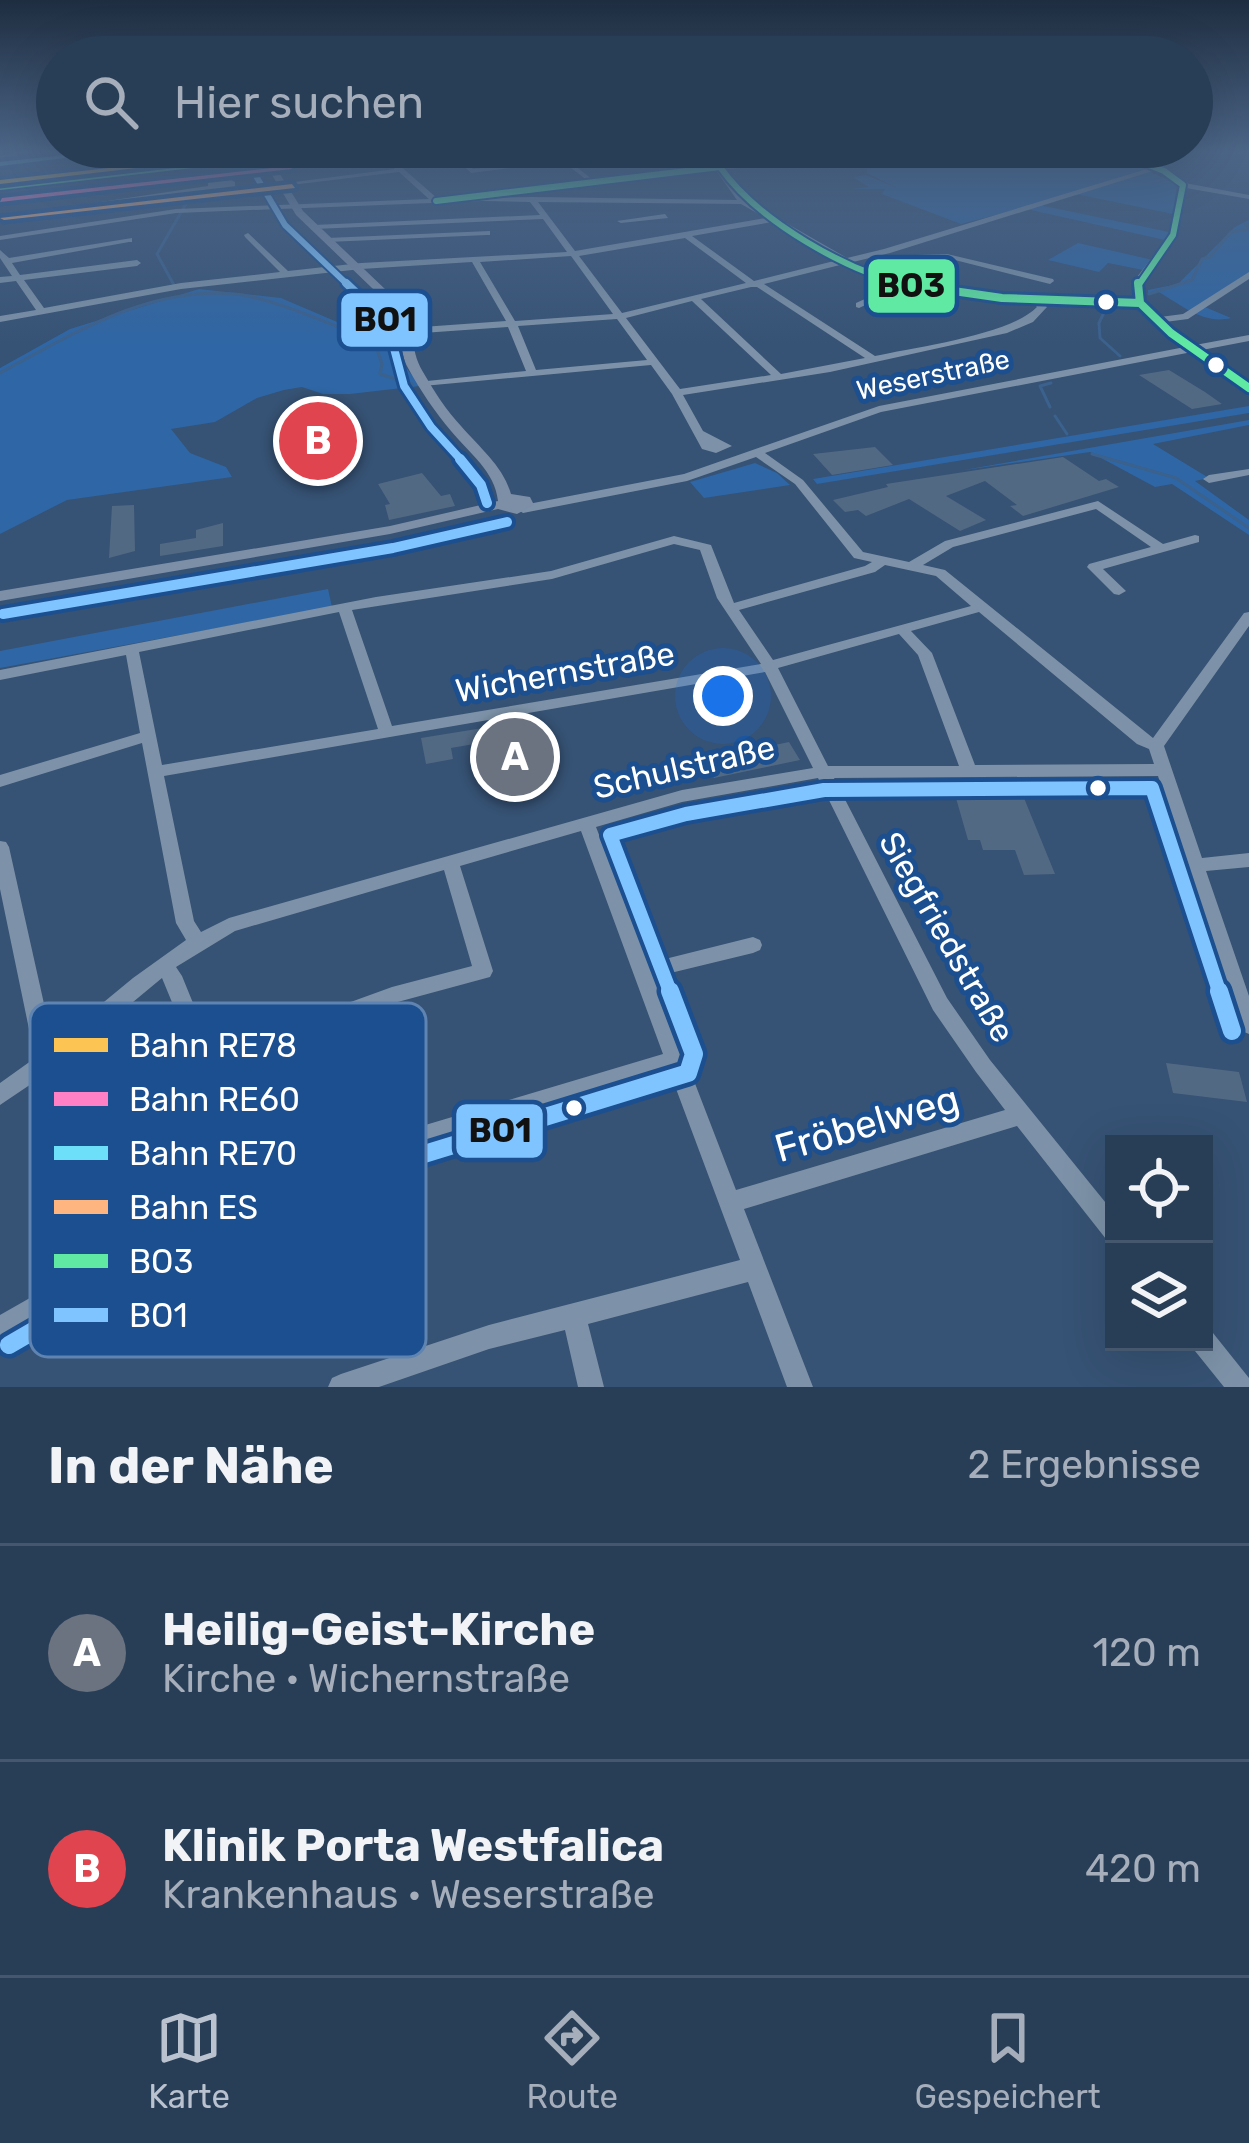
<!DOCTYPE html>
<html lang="de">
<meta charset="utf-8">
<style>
body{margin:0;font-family:Rubik,sans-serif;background:#344961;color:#f1f3f6}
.controls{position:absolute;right:36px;bottom:36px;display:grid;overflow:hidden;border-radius:0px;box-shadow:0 12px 48px #0002}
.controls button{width:108px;height:108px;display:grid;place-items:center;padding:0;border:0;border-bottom:3px solid #44576d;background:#283e57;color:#f1f3f6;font:60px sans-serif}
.you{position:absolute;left:723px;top:696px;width:42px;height:42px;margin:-30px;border:9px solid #fff;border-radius:50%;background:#1a73e8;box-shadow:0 0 0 18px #1a73e833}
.badge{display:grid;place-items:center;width:78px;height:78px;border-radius:50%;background:#b9c2ce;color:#fff;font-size:39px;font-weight:700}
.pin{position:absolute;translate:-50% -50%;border:6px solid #fff;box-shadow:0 3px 12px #0006}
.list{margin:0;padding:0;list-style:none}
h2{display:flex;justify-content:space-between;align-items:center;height:156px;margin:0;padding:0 48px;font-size:51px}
h2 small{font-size:39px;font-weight:400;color:#a5aeba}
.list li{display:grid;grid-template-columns:78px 1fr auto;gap:36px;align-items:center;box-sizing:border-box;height:216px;padding:0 48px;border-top:3px solid #44576d}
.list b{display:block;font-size:45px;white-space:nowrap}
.list p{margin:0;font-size:39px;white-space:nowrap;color:#a5aeba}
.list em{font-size:39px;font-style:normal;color:#a5aeba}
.icon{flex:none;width:66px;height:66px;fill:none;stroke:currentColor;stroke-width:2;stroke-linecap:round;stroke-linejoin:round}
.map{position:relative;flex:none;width:1249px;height:1387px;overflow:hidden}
.search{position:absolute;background:#283e57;box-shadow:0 12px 48px #0002;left:36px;right:36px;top:36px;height:132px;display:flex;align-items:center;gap:30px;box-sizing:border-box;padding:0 42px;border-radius:66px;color:#a5aeba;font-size:45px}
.sheet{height:588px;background:#283e57}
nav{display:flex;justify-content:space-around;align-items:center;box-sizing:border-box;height:168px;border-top:3px solid #44576d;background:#283e57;font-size:33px;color:#a5aeba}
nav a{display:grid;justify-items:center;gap:6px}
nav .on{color:#b9c2ce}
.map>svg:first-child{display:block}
</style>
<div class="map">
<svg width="1249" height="1387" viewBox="0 0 1249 1387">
<rect width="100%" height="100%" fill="#365274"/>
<path fill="#2f66a5" d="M1102 150 1177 184 1173 214 1071 193 1039 205 1169 232 1165 240 1022 208 961 224 882 194 885 189H852L869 187 853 177 866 175 897 188 867 173 865 162Z
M1249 220V277L1205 307 1231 318C1204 325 1181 305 1159 292L1148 294V290L1178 284 1235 227Z
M1078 243 1153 260 1143 270 1108 263 1099 272 1048 260Z
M199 289 281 298 370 336 396 340 402 362 420 386 350 394H323L302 387 284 390 257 398 215 422 171 429 190 453 226 467 232 477 67 500 0 534V368L70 329Z
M1249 406V413L817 484 813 479Z
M1249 420V425L1153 444 1209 478 1195 481 1249 520V535L1172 484 1155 487 1090 452 958 471Z
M755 463 777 473 790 485 704 498 690 482Z
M328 589 332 607 0 668V651Z"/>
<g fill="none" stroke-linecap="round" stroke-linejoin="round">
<path stroke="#3b618d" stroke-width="3" d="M175 287 157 254 191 195
M1149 294 1192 280 1202 259 1210 257 1231 232 1249 229 1245 224H1249
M1108 304 1099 323 1100 338 1120 356
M0 373C73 334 148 286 234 294 272 297 334 327 374 340L382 364 380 374 412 384
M1050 407 1040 386 1051 383
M1055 416 1067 434
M1092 454 1176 478 1249 528"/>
</g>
<path fill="#526984" d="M1169 370 1205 392 1222 404 1192 409 1139 375Z
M875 447 893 465 832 475 813 454Z
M1063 457 1099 481 1106 479 1119 487 1023 516 1010 506 1017 505 985 481 946 496 986 520 960 531 909 499 866 516 858 510 845 512 833 500 888 487 886 484Z
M422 473 441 496 450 494 455 506 389 520 385 505 390 504 378 484Z
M134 505 135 551 109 558 112 506Z
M223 523V546L160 556V544L196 538V530Z
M483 728 492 752 513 746 508 736 529 732 545 763 496 776 474 744 451 748 453 759 426 764 421 738Z
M789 742 800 760 714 778 704 760 731 754 727 748 739 745 743 752Z
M956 798H1024L1055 874 1024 875 1015 850H983L980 840H968Z
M1166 1063 1239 1072 1247 1102 1173 1093Z"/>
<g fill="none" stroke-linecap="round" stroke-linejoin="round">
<path fill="#7d92a8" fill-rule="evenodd" d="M114 150H122L142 162 137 163Z
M308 150H327L0 189V185Z
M375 150H382L438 199 532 197 737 200 715 169 517 194 513 192 588 181 548 150H555L593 180 712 165 701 150H707L719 165 1018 150H1057L722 169 746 200 847 258 884 249 1150 168 1109 150H1117L1166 170 1185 183 1249 195V199L1186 188 1177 235 1142 281 1144 302 1160 317 1183 314 1249 272V279L1188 319 1165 322 1195 345 1249 335V341L1202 350 1249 383V391L1192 352 881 412 765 453 803 480 863 552 909 562 945 541 1098 501 1163 544 1195 535 1199 536V542L1103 569 1126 591 1119 595 1114 594 1087 567 1089 564 1151 547 1096 509 953 547 923 565 945 570 1153 738 1244 613 1249 612V626L1164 746 1202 858 1249 853V867L1206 871 1249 996V1034L1242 1031 1239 1025 1158 776 834 778 947 998 990 1060 1114 1213V1243L1106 1239 1017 1126 744 1209 813 1387H787L748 1282 588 1324 604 1387H578L565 1330 489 1349 379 1387H328L332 1378 341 1374 489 1325 740 1260 669 1070 301 1184 176 1240 0 1341V1315L160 1224 225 1195 197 1063 162 978 57 1065 54 1071 46 1074 0 1105V1083L35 1058 0 889V841L6 842 9 847 53 1044 133 978 186 940 176 923 142 743 0 787V775L140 733 126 655 0 680V670L376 597 551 571 674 536 711 545 734 603 865 566 872 562 854 558 795 484 756 457 687 481 523 513 517 509 523 505 684 474 879 406 1185 347 1168 335 1137 306 1042 302 1047 307 1033 322 1007 333 830 372 683 395 703 431 732 446 716 453 702 449 672 394 651 365 423 386 422 384 427 381 526 371 508 327 408 334 403 331 408 328 506 321 472 262 361 269 181 289 0 322V316L36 310 16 281 0 283V277L12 276 0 258V250L9 258 132 238V242H129L12 263 20 275 137 260 141 263 137 266 24 280 44 308 181 283 280 272 245 237 244 235 248 233 288 271 361 263 567 252 543 219 314 229 310 227 314 225 540 215 530 202 482 201 176 213 0 240V236L176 209 429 199 399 172 283 186 279 184 395 169ZM1156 170 1179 186 1169 235 1134 281 1135 300 1051 295 1027 299 923 285 867 270 853 262 890 253ZM538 202 741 204 766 218 575 251ZM772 222 838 260 754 281 692 236ZM685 238 746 283 622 313 579 256ZM571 256 613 314 515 321 480 262ZM844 264 861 274 898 284 856 303V307L859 308 906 286 922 291 1034 304 1037 307C1010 335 915 347 875 356L764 284ZM751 287H757L865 358 781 374 701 299ZM692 301 771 375 680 389 626 318ZM617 319 647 360 536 370 518 326ZM674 544 700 550 717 598 761 664 392 726 352 610 552 579ZM885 565 936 576 971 606 773 660 739 610 875 572ZM339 612 378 729 162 765 139 652ZM979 612 1137 744 1149 749 1154 764 975 765 932 653 911 631ZM899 634 918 655 959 766H828L778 668ZM765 672 813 768 682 790 229 918 201 932 194 921 164 776ZM818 778 933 1010 976 1072 1005 1110 736 1190 654 977 753 953 760 950 762 945 760 940 753 937 649 963 596 827 682 802ZM581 831 663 1054 298 1163 245 1186 218 1068 394 1003 490 977 493 971 460 866ZM444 870 472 966 392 987 213 1052 182 976 176 967 235 931Z
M448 150H455L462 158 499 154 502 156 466 162 473 169 522 164 525 166 471 173Z
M231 180 235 182V188L0 221V217L208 186V182Z
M665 214 668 218 621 223 617 221Z
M490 231V235H487L327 242 323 240 327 238Z
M947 254 1053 279 1054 281 1050 284 947 258 885 260 881 258 885 256Z
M1249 469V475L1209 483 1203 479 1209 475Z
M1204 1330 1213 1333 1249 1378V1387H1224L1195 1351 1192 1342H1204Z"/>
<path fill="#7d8ea7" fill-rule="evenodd" d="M25 150H37L0 161V156Z
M257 150H265L303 211 406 309C417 331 408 346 423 372 434 391 446 410 461 426 480 448 503 466 511 494L530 497 534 505 517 514 498 509 390 534 0 601V591L390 526 498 501C495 471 469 453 451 431 435 412 420 390 408 368 398 349 404 331 397 312L296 215Z"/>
<g stroke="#7e92a7" stroke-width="6">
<path id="rail" d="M0 180 271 150"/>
</g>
<use href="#rail" stroke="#1b4f8f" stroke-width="3" stroke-dasharray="4.5" stroke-linecap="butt"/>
<g stroke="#1b4f8f" stroke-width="10">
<path id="bus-1-far1" d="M1112 150 1164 171 1183 185 1173 235 1138 286
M720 167C758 221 847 272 912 286
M0 187 324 150
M436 201 720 167"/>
</g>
<g stroke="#1b4f8f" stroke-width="14">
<path id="bus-1" d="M898 283 1002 298 1140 303
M1138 283 1140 303 1171 333 1249 388"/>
</g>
<g stroke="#1b4f8f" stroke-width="10">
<path id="bus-2-far4" d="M246 159 285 225 349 286"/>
</g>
<g stroke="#1b4f8f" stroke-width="14">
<path id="bus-2-far3" d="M346 283 387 322 404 386 431 427 463 462"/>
</g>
<g stroke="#1b4f8f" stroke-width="18">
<path id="bus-2-far2" d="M460 459 481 485 487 503
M3 614 393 548 507 522"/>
</g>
<g stroke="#1b4f8f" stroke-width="22">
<path id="bus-2-far1" d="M671 994 610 835 686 814 824 790 1152 788 1220 994"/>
</g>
<g stroke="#1b4f8f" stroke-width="27">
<path id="bus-2" d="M1219 991 1232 1031
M9 1345 176 1248 304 1191 688 1073 694 1054 670 991"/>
</g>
<use href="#bus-1-far1" stroke="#60e9a3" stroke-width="6"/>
<use href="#bus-1" stroke="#60e9a3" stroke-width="8"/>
<use href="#bus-2-far4" stroke="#80c4ff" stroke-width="6"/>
<use href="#bus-2-far3" stroke="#80c4ff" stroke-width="8"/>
<use href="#bus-2-far2" stroke="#80c4ff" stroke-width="10"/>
<use href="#bus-2-far1" stroke="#80c4ff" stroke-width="14"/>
<use href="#bus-2" stroke="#80c4ff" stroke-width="18"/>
<g stroke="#1b4f8f" stroke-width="9">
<path id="rail-1" d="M272 150H291L0 184V180Z"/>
</g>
<g stroke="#1b4f8f" stroke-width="9">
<path id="rail-2" d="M290 166 292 169 0 202 2 198Z"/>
</g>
<g stroke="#1b4f8f" stroke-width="9">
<path id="rail-3" d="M111 150H130L0 166V162Z"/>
</g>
<g stroke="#1b4f8f" stroke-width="9">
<path id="rail-4" d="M292 184 295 188 4 220 0 218Z"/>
</g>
<use href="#rail-1" fill="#fcc553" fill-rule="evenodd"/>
<use href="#rail-2" fill="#ff80c5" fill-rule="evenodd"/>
<use href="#rail-3" fill="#6ddff8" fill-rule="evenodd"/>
<use href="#rail-4" fill="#ffb580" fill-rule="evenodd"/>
</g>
<linearGradient id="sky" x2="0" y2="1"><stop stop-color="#1e2d40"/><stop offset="0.44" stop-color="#4c6688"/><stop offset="1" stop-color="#4c6688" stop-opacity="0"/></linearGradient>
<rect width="1249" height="344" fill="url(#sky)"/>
<g fill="#fff" stroke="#1b4f8f" stroke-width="4.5">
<circle cx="1106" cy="302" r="10"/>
<circle cx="1216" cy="365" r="10"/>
<circle cx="1098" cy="788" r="10"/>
<circle cx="574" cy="1108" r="10"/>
</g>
<g text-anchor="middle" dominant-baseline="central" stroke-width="10" stroke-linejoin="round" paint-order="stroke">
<g font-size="27" fill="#fff" stroke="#1b4f8f">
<text transform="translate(933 375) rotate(-12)">Weserstraße</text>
</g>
<g font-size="33" fill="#fff" stroke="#1b4f8f">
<text transform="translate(565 672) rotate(-10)">Wichernstraße</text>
<text transform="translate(684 767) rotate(-13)">Schulstraße</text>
<text transform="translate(947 937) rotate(60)">Siegfriedstraße</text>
</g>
<g font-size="39" fill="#fff" stroke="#1b4f8f">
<text transform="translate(867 1124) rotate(-16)">Fröbelweg</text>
</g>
</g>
<rect x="30" y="1003" width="396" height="354" rx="18" fill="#1b4f8f" stroke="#5f84b1" stroke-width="3"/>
<rect x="54" y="1038" width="54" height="14" fill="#fcc553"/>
<rect x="54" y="1092" width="54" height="14" fill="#ff80c5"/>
<rect x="54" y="1146" width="54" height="14" fill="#6ddff8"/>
<rect x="54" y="1200" width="54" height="14" fill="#ffb580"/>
<rect x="54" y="1254" width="54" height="14" fill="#60e9a3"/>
<rect x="54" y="1308" width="54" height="14" fill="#80c4ff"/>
<g font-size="33" fill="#fff">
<text x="129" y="1057">Bahn RE78</text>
<text x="129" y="1111">Bahn RE60</text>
<text x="129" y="1165">Bahn RE70</text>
<text x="129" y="1219">Bahn ES</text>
<text x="129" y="1273">BO3</text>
<text x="129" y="1327">BO1</text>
</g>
<g stroke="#1b4f8f" stroke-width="4.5">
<rect x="866" y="257" width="91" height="58" rx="12" fill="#60e9a3"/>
<rect x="339" y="291" width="91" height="58" rx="12" fill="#80c4ff"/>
<rect x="454" y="1102" width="91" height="58" rx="12" fill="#80c4ff"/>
</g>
<g font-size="33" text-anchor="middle" font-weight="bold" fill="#111">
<text x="911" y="297">BO3</text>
<text x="385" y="331">BO1</text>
<text x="500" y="1142">BO1</text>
</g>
</svg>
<div class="controls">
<button><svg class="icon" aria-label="locate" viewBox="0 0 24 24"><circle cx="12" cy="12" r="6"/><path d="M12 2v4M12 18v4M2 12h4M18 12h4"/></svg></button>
<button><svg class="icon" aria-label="layers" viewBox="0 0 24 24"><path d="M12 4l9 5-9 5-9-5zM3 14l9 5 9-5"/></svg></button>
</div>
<div class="you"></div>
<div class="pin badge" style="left:515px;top:757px;background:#6b7280">A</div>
<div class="pin badge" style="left:318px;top:441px;background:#e0444e">B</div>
<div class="search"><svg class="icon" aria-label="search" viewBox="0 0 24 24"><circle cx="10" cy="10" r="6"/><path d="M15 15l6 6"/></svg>Hier suchen</div>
</div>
<section class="sheet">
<h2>In der Nähe<small>2 Ergebnisse</small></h2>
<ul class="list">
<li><span class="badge" style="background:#6b7280">A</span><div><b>Heilig-Geist-Kirche</b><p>Kirche · Wichernstraße</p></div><em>120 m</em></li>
<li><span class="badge" style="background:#e0444e">B</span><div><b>Klinik Porta Westfalica</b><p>Krankenhaus · Weserstraße</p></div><em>420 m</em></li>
</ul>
</section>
<nav>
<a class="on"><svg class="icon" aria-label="map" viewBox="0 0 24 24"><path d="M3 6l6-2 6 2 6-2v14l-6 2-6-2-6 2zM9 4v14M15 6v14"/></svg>Karte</a>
<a><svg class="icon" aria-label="directions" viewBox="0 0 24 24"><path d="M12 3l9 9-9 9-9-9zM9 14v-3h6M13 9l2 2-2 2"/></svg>Route</a>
<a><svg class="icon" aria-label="saved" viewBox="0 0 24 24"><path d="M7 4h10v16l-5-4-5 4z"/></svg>Gespeichert</a>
</nav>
